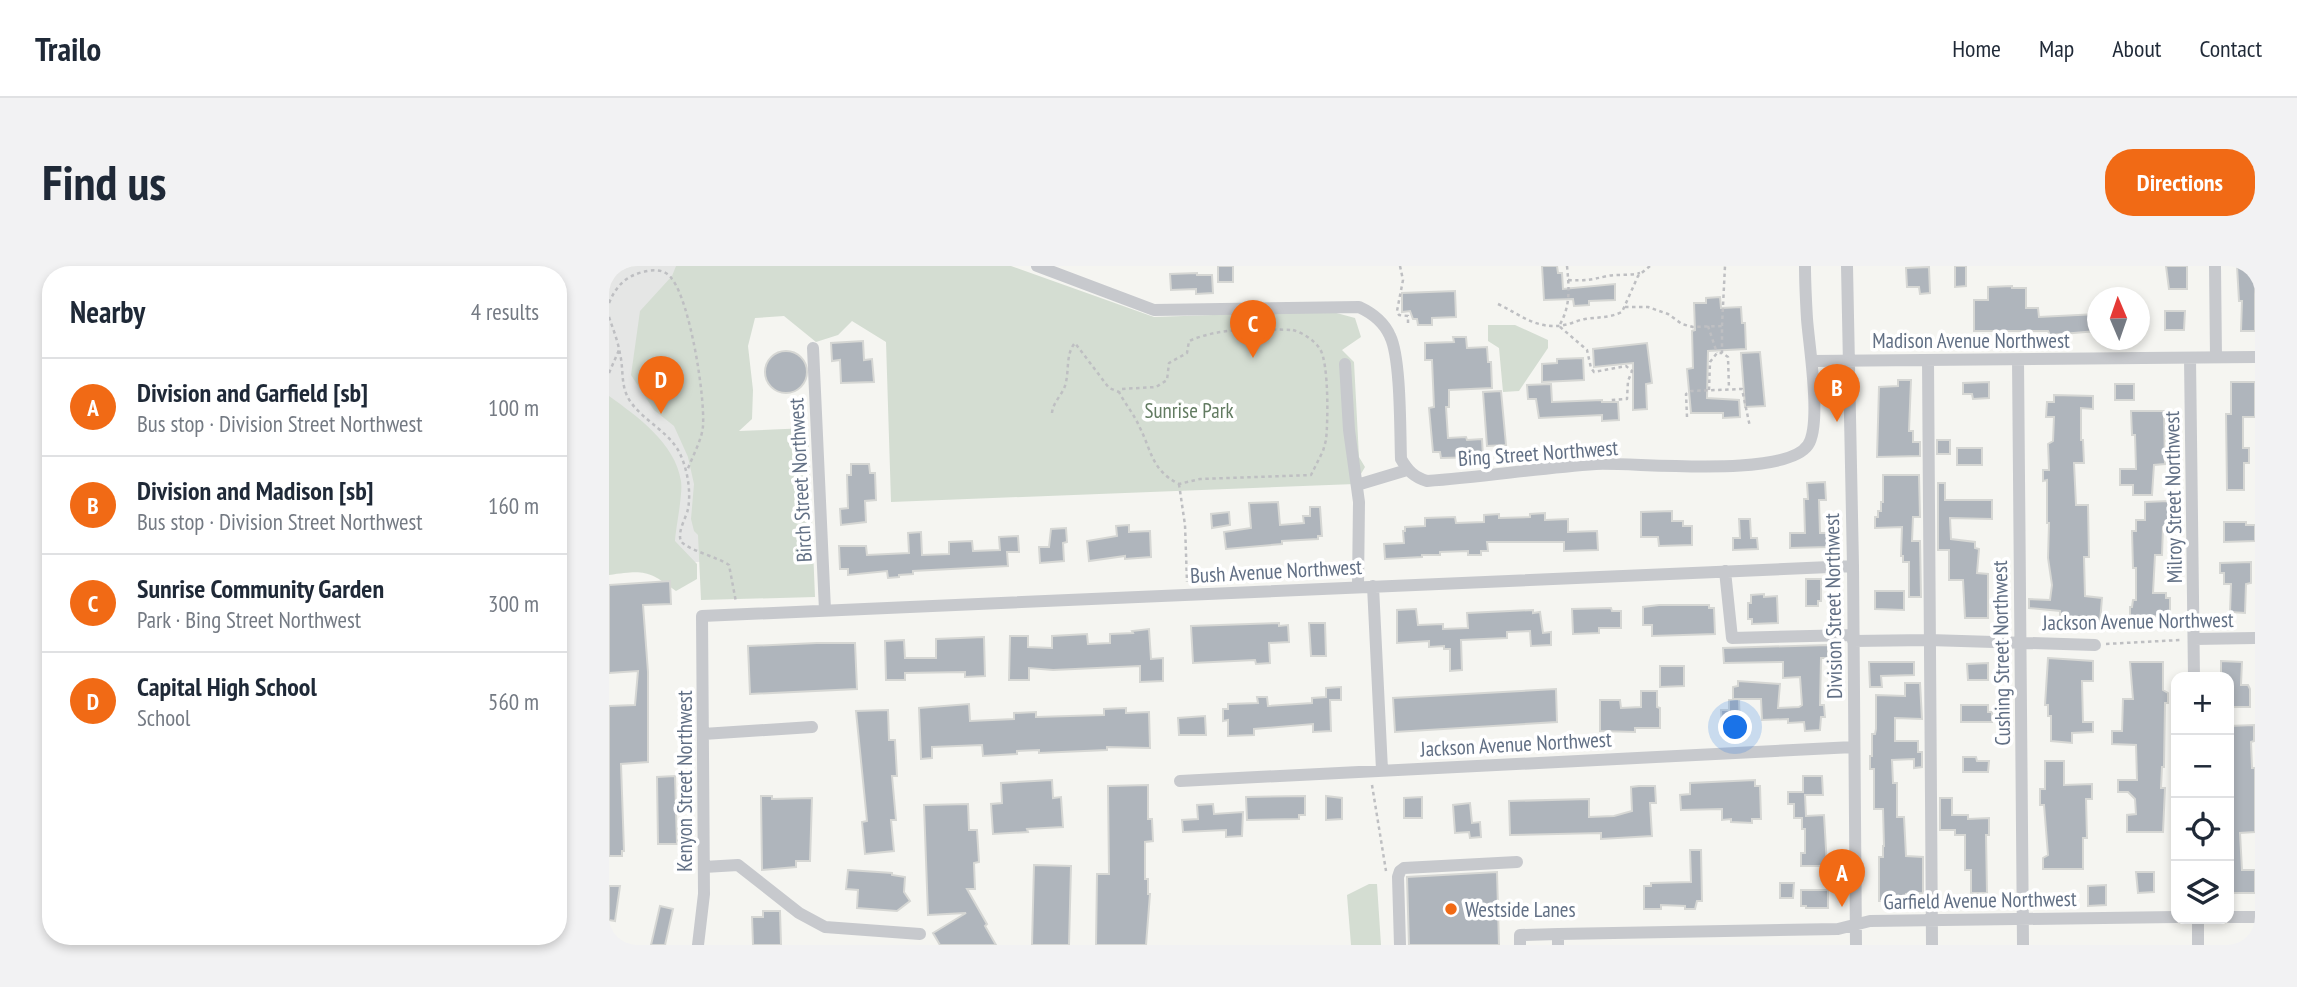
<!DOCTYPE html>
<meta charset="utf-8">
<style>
body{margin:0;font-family:"PT Sans Narrow",sans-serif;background:#f2f2f3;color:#1f2937}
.controls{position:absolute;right:21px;bottom:21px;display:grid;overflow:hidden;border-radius:14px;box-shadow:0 4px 10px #0003}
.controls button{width:63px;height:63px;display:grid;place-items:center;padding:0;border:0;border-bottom:2px solid #e0e1e3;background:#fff;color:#1f2937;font:35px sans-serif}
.compass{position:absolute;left:1478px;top:21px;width:63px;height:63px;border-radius:50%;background:#fff;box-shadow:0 4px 10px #0003;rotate:358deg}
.you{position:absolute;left:1127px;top:462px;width:24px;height:24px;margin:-18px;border:5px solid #fff;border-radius:50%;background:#1a73e8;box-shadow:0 0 0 10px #1a73e833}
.badge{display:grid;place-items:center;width:46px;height:46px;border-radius:50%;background:#f16a15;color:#fff;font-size:23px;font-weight:700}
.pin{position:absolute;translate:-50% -58px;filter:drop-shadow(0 2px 4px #0008)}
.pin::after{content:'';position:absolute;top:37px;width:24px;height:21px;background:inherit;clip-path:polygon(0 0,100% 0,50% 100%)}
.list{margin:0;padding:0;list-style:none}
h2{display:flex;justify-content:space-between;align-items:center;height:91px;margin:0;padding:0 28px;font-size:30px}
h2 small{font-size:23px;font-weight:400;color:#747a83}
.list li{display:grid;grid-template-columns:46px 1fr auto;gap:21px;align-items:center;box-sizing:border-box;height:98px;padding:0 28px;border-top:2px solid #e0e1e3}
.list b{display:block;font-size:26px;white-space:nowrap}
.list p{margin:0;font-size:23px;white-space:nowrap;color:#747a83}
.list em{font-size:23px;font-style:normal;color:#747a83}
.icon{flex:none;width:38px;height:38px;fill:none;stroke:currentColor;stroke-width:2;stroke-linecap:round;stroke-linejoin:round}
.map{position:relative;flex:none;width:1646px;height:679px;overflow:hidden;border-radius:28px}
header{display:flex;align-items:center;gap:42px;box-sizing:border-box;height:98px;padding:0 35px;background:#fff;border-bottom:2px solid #e0e1e3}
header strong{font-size:33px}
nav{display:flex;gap:38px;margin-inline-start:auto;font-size:24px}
.intro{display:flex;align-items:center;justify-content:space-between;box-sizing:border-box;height:168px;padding:0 42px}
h1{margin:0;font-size:49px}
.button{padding:18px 32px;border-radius:28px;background:#f16a15;color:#fff;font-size:24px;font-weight:700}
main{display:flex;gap:42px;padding:0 42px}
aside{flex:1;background:#fff;border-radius:28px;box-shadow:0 4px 10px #0003}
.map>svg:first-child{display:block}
</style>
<header>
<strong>Trailo</strong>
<nav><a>Home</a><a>Map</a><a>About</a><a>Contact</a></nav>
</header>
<div class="intro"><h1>Find us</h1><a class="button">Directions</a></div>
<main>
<aside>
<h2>Nearby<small>4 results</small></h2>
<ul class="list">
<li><span class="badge">A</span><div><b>Division and Garfield [sb]</b><p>Bus stop · Division Street Northwest</p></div><em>100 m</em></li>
<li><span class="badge">B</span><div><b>Division and Madison [sb]</b><p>Bus stop · Division Street Northwest</p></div><em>160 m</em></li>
<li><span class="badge">C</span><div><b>Sunrise Community Garden</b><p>Park · Bing Street Northwest</p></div><em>300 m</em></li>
<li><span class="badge">D</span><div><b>Capital High School</b><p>School</p></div><em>560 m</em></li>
</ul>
</aside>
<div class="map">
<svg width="1646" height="679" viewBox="0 0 1646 679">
<rect width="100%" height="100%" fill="#f5f5f1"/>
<path fill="#e5e6e5" d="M0 0H97L110 295 0 300Z"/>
<path fill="#d4ddd2" d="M67 0H402L545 51 720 45 746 52 752 71 733 84 745 96 750 191 756 201 746 218 282 236 277 76 243 55 229 69 207 76 175 50 146 52 139 80 144 124 143 153 130 165 199 162 206 331 92 334 89 269 85 265 82 253 85 218 79 191 65 160 45 144 22 109 31 45 63 10Z
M879 59H906L939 74V82L910 125 894 126 890 82 879 75Z
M0 130C29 151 66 177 72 215 74 228 67 260 66 275L88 298V313L67 325C39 304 35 304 0 309Z
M760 618H768L772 679H742L738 629Z"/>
<path fill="#afb5bc" stroke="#d6d7d4" stroke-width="2" d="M609 0H624V16H609Z
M933 0H948L949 7H953L954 23 1006 18V34L980 35V39L965 40 964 33 935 34Z
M1346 0H1357V20L1346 21Z
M1557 0H1578V23H1560Z
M1628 0H1646V65H1632L1633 35H1630Z
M1320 1 1321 27 1311 28 1310 21H1298L1297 2Z
M588 7V9H603L604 27 587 28V23L562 24 561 8Z
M1403 20V22H1417V42H1429L1430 51 1488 48V65L1441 69 1439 65H1365V34H1379V21Z
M846 25 847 51 823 52V59H809L808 53H804L801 45 793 46V27Z
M1111 31 1112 42 1132 41 1133 57H1136L1137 83 1099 85 1098 132 1130 134 1131 151 1114 152V147H1082L1078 103 1084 102 1083 65 1086 64 1085 37H1097V32Z
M1556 45H1576L1575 64H1556Z
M844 71H857L858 82 878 81 879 96H882L883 122 840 124V141H837L839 172 857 171 858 174 873 173 874 191 832 192 831 186H824L820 142 825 141 823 94H816V77L845 76Z
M254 75 255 94 263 93 265 116 232 117 231 94 223 95 222 77Z
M1038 77 1043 117 1037 118 1038 143 1024 144V97L985 101 984 83Z
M156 106a21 21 0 1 1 42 0a21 21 0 1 1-42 0Z
M1151 86 1156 140 1136 141 1132 87Z
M974 92 975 114 933 116V98L948 97V93Z
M1289 114H1302L1300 165H1304V176H1311V190L1268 191 1270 121 1289 120Z
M1380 116V132L1364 133 1363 128H1354V117Z
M1622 116H1646V151H1634V182H1640V197H1635V224H1618L1617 148H1622Z
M942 118 943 136 993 134V136H1009L1010 154 993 155V149L930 152 927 133H919L918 119Z
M1506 118H1525V134H1506Z
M892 125 897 179 878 180 874 126Z
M1445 129 1484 130V143L1472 142V174H1474L1475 197H1465L1467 239H1479L1480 291H1475L1476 330 1493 332 1491 356 1451 350V345L1420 342V333L1441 334 1443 319 1439 292 1440 257H1438V214L1434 215V204H1440L1439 178 1444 175 1445 151H1437L1438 136H1445Z
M1522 145H1555L1556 198 1545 199 1543 229H1524V219H1511V203H1527L1526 169H1523Z
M1328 174H1341V188H1328Z
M1348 182H1373V199H1348Z
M242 198H260L261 207H266L267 234 256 235 257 256 232 259 231 243 239 242 238 209H242Z
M1274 209H1310L1311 251H1304L1303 275H1311L1312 331H1300V296H1294V290H1292L1293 261 1266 262V251H1269V245H1272V236H1274Z
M1216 216 1217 234H1210L1211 267H1219V281L1181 282V267H1196L1195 233H1199L1198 217Z
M1329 217H1336V234H1383V253L1341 252 1342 273 1366 276V282L1370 283 1368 307 1379 308V352H1356L1354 314H1340V284H1329Z
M1559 235V261H1554L1553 289H1546L1544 327H1557V332H1561V351L1537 350 1536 355H1521V341H1523L1524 334H1527V302H1524L1523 265H1527V254H1536V236Z
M669 236 671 259 695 257 694 250H701V241H711L713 270H709V273L673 275V278L617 283 615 266 642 262 640 237Z
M1063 245V255H1074V260H1083V279L1050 280 1049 271H1032V246Z
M620 246 621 259 603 262 602 248Z
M936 247V254L959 253V266L988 265 989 284 955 285V276H878L879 285H872V289H859V285L831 286V289H813V291L776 293 775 278 795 277 794 265H796V261L816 260V252L846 251 847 257 875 256V249L890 248V252L921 251V248Z
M1130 253H1141L1142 272H1148L1149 283 1124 284V272H1131Z
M1615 256H1637V259H1646V275L1615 276Z
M520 259V266L541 265 542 291 516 293V290L480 295 478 275 508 270 507 260Z
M457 262 458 276 454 277 455 295 431 297 430 281H440L442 263Z
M312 266 313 289 340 288V276L363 275 364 285 391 284 390 271 409 270 410 286H398L399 300 304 305V308L290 309V311L279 312 278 305 239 309V303H231L230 280H257L258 289 300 287 299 267Z
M1642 296V317L1637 318 1636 347 1621 346 1622 318H1615V307H1611V297Z
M1197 313H1212V335H1209V340H1197Z
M61 315 62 338 34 339 39 406V496L12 498 15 585H13V590H0V440L26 439 29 405 0 407V319Z
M1266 325H1295V344L1266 343Z
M1155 328V331L1168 330 1169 357 1143 358V353H1139V337H1142V329Z
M1050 339H1100V342H1105L1106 368 1043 370V359H1034V341Z
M1002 342 1003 345H1012V362H990V367L964 368 963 343Z
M807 343 809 359 834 358V363L859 362 858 347 924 344V347L931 346 934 367 942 366V379L922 380 921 365 898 366V372L852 374 853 404 841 405V383H835V380L820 381V375L788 377V344Z
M670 357V360L679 359 680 376 660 377 661 397 647 398 646 394 584 397 582 360Z
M700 357H716L717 390H702Z
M540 363 542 393 554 392V415L531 416V400L444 404 420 402V414H400L401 370H419V381L443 382V370L478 368 479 378 501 377V368L524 367 523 365Z
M375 371 376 410 356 411V406L296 407V414H277L276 375 295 374 296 392H327V373Z
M208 377H246L248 423 141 428 139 380Z
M1219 379V392H1212L1211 439H1215L1216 451H1212L1211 464 1196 465 1195 456 1179 457V453L1153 454 1152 433H1124V421L1129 420V415L1171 418 1169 442 1190 441 1193 439 1191 411 1174 412V396L1115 397 1114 382Z
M1439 392 1484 395V415H1473L1474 456H1484V466L1463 467V477L1442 475V450H1439V439H1436Z
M1612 395 1633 396 1632 419H1639L1641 423V441H1620V411H1612Z
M1260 396H1305V409L1272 410 1273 421H1261Z
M1521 396H1554V424L1559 427V437H1556L1555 501H1553L1552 522H1556L1554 566H1518V549L1527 548 1526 533 1519 526H1509V514H1528L1527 479 1503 478V465H1513L1514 433H1524Z
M1379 397V414H1359L1358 398Z
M1051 400H1075V420L1051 421Z
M1296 417H1311L1313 453 1286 452V475H1309V486H1313V501L1305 502V493L1283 494 1284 517H1288V551H1295L1297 590 1314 591V627L1297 628V631H1283V635H1270V591H1274V580H1275L1274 543H1265V503H1261V490H1263V468H1266L1267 463V429L1296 430Z
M732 421V434H721L722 465 704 466V458L645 463V469L619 470V454L614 455V443H619V438L649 437 648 431H658L659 440 703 437V432L717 431V422Z
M947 423 948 456 786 466 784 432Z
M1032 425H1048V441L1051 442V462H1026V466L991 465V434H1011L1012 442 1032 441Z
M1130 433 1131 462 1113 463 1112 444H1120V434Z
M360 438 361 455 405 453V447L427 446V451L495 449V443L517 442V447L540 446 541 482 498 481V484L430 487V484L408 485V488L374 490 373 479 323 481V492L312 493 310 442Z
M1352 439H1379V446H1383V456H1352Z
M279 444 280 474H286L288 510H283L287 554H282L285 585 256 588 253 556 258 555 247 445Z
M596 450 597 469H570L569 452Z
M1645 459V475L1642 476 1643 502H1646V566L1631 567 1633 604H1646V627H1620V460Z
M1354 491H1367L1368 495H1380L1379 506H1354Z
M1436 495H1455V519L1483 518V533H1477L1478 572H1474V603H1434V592L1439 589 1435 539H1431V523H1436Z
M66 510 68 578H49L48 511Z
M1194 510H1213L1214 529H1196L1197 550 1215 549 1218 600H1192V587H1196V563H1193V552H1185V538H1179V526H1194Z
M443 514 444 532 452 531 454 561 418 563 419 566 384 568 382 538 393 537 392 517Z
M1146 514V520H1151L1152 553H1143V557L1122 556V553L1113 554V543L1072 544 1071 529 1081 528V517Z
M539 519V553H543L544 575 536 576V613H539V628H541L537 679H487L488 608H500L499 520Z
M1030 520H1046L1047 537H1041L1043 570 992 573V567L901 569 900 535 980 533V551L1005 550 1023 545 1022 521Z
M152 530H163V533L203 532 201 595H187V601L153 604Z
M696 530V549H690V553L638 554 637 531Z
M717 530 733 532V553L717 554Z
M813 531V552H795V532Z
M1331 532H1343V549H1359V553L1380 552V569H1377L1378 627H1362V604H1356V569H1346V564H1331Z
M861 537 863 557 871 556 872 571 861 572 860 566 846 567 844 539Z
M359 538 360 564H368L370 596 365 597 366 623H358L378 658 376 660 387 679H331L324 667 357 647 319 649 315 539Z
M604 538 605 548 634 546 633 570 617 571V564L574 566 573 554 589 553 588 539Z
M1081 584H1092L1093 635H1088L1086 643H1076V640L1052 639V643H1035V620H1042V617L1082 616Z
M425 599 462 600 460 679H423Z
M239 604 283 607V609L296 611 295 626 301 635 288 645 248 642 249 624 237 623Z
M888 606 890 679H800L798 611Z
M1527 606H1545V626L1529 627Z
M1171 617H1185L1184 632H1171Z
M1497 619V639L1479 640V620Z
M0 620H11L6 655 0 654Z
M1192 624H1219V642H1197V640H1192Z
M51 640 64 643 56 679H42Z
M154 645H171L172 679H144L143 651H154Z"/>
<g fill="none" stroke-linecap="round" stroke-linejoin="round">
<path stroke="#bebfc2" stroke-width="2.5" stroke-dasharray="3.5 3.5" stroke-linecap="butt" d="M791 0 794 14 788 45 790 49 799 50V59
M958 0C960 22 962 40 950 60L978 84 982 102 985 106 1017 100 1023 105 1019 115 1018 133 1001 134
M959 14C975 15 982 14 998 10 1009 8 1020 10 1031 7
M0 37C7 20 17 10 34 6 44 3 57 3 63 13 81 36 96 129 94 160 93 174 83 191 78 205
M889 38C912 49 928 64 955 59 962 58 969 54 976 53 989 51 1000 52 1013 46L1029 10 1041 0
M1016 41H1039L1059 48 1073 58 1084 61 1113 60V87L1119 91 1120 123
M0 51C4 63 9 75 11 88 15 104 11 120 21 135 35 156 62 166 72 190 79 206 82 227 79 243 77 252 68 266 72 275 76 283 111 292 120 299L127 336
M1099 60 1108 87
M1113 60 1116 0
M684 64C694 67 705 74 711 83 720 98 719 156 717 174L714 185 702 209 591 213 570 218C542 204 543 185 530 160 525 148 516 138 510 126L512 123 547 121 558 114 560 97 578 87 580 75C612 61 649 63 684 64Z
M0 107 10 84
M1100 124 1101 96 1108 87H1113
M443 147C444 135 455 128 457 116 460 103 457 87 466 77L500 122 510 126
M1078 151 1077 128 1082 125 1133 123 1141 161
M570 218 576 259 578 316
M1497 378 1571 374
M763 519 777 605"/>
<path stroke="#c7c9cd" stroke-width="12" d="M428 0 545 44 750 41C763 47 775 56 781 70 792 92 791 165 792 193 799 205 805 211 818 215 874 211 930 202 987 198 1027 196 1176 213 1199 179 1213 158 1200 80 1198 53 1197 36 1196 18 1196 0
M1238 0 1244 300 1247 679
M1606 0 1607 91
M204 82 216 344
M1581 92 1585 411
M1319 94 1323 679
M1409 94 1414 679
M1203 95 1646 91
M736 98 740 164 750 236 749 320
M748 219 798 204
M1116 305 1123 372 1244 369
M764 320 773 504
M1585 373 1646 372
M1244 375 1320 374 1486 379
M94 468 203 461
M571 515 1245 481
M95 601 129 599 190 647 216 661 311 668
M1620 651H1646
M1589 653V679
M949 668 1229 663 1261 655 1567 651
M89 679 95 628 93 350 1244 300
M791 679 789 611 791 605 795 602 908 596
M911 679V669L949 668V679"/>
</g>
<circle fill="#f16a15" stroke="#fff" stroke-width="2.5" cx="842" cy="643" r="7"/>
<g text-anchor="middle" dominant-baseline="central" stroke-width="7" stroke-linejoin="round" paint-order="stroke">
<g font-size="21" fill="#627085" stroke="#fff">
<text x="1362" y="74">Madison Avenue Northwest</text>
<text transform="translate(929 187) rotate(-4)">Bing Street Northwest</text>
<text transform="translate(191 214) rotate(-93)">Birch Street Northwest</text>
<text transform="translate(1564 231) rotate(-91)">Milroy Street Northwest</text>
<text transform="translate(667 305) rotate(-3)">Bush Avenue Northwest</text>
<text transform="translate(1224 340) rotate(-91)">Division Street Northwest</text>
<text transform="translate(1529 355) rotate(-1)">Jackson Avenue Northwest</text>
<text transform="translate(1392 387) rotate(-91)">Cushing Street Northwest</text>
<text transform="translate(907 478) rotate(-3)">Jackson Avenue Northwest</text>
<text transform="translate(75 515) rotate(-90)">Kenyon Street Northwest</text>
<text transform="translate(1371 634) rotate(-1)">Garfield Avenue Northwest</text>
</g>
<g font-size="21" fill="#627b61" stroke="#fff">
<text x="580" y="144">Sunrise Park</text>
</g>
<g font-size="21" fill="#627085" stroke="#fff" text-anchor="start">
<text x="856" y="643">Westside Lanes</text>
</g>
</g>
</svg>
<div class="controls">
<button>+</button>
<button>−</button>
<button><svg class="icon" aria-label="locate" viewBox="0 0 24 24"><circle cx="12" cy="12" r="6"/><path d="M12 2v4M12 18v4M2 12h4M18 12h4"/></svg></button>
<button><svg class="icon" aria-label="layers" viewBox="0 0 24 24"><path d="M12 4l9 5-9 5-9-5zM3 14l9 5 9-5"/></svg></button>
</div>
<svg class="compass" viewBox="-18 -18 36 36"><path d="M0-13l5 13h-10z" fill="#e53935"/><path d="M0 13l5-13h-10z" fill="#747a83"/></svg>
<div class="you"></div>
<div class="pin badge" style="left:1233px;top:641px">A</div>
<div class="pin badge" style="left:1228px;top:156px">B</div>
<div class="pin badge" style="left:644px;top:92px">C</div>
<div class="pin badge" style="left:52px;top:148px">D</div>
</div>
</main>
